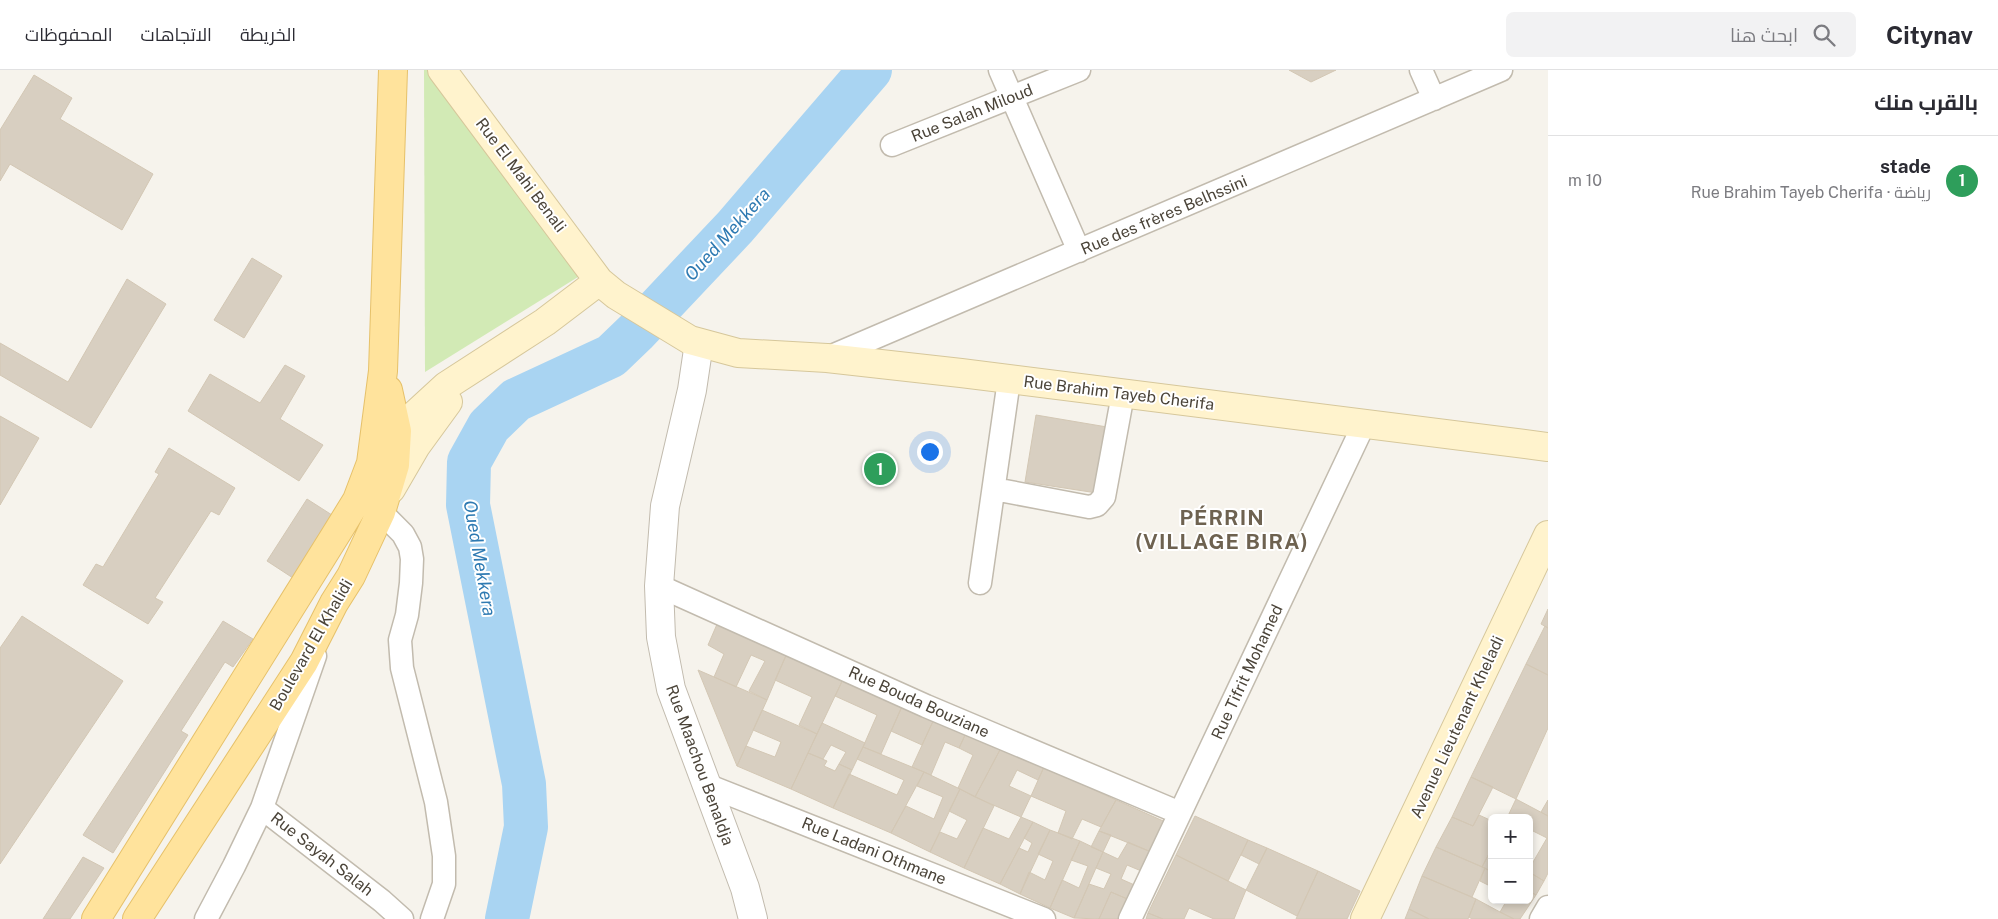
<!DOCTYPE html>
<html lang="ar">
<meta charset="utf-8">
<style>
body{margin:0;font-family:"Public Sans",Cairo,sans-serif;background:#f2f2f3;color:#2b2b33;direction:rtl}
.controls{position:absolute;right:15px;bottom:15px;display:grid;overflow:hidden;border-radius:8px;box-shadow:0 2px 8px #0003}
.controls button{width:45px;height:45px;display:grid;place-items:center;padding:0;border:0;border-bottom:1px solid #e1e1e2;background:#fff;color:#2b2b33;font:25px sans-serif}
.you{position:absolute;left:929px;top:381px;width:18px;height:18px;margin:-12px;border:4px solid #fff;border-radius:50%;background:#1a73e8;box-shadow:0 0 0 8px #1a73e833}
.badge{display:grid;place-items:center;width:32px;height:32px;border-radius:50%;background:#7c3aed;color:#fff;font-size:16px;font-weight:700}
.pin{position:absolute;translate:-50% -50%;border:2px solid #fff;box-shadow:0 1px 5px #0006}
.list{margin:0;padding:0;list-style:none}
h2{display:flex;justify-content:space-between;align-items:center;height:65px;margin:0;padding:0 20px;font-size:21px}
h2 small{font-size:16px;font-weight:400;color:#7c7c81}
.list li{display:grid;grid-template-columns:32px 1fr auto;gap:15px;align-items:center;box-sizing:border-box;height:90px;padding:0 20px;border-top:1px solid #e1e1e2}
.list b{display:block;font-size:19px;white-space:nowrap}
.list p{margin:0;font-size:16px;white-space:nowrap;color:#7c7c81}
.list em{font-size:16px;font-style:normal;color:#7c7c81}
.icon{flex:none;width:28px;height:28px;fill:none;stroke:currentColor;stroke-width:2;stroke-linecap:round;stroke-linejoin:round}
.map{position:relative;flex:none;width:1548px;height:849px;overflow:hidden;direction:ltr}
header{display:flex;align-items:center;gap:30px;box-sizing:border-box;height:70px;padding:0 25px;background:#fff;border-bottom:1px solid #e1e1e2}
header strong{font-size:24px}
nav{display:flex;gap:28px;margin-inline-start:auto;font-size:18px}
.search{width:350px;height:45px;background:#f2f2f3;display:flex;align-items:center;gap:12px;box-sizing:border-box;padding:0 18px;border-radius:8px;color:#7c7c81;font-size:19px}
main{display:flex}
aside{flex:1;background:#fff}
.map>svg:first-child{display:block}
</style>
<header>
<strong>Citynav</strong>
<div class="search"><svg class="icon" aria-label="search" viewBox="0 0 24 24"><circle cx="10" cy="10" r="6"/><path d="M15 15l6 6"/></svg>ابحث هنا</div>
<nav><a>الخريطة</a><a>الاتجاهات</a><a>المحفوظات</a></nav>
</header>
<main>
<aside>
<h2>بالقرب منك<small></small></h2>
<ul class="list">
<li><span class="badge" style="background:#2e9e5b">1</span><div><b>stade</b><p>رياضة · Rue Brahim Tayeb Cherifa</p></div><em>10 m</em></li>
</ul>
</aside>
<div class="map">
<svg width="1548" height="849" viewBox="0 0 1548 849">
<rect width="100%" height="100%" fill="#f6f3ec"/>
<path fill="#d2eab5" d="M424 0H438L586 202 425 302Z"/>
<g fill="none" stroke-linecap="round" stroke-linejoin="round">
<path stroke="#a9d4f2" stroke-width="44" d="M507 849 526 757 524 714 468 435 469 392 489 356 516 330 611 286 636 262 735 157 870 0"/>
</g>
<path fill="#d8cfc1" stroke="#d3c7b4" d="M1289 0H1336L1311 12Z
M34 5 72 28 60 49 153 104 122 160 10 94 0 111V60Z
M252 188 282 206 244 268 214 250Z
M127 209 166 234 91 358 0 305V273L68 312Z
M285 295 305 306 280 349 323 375 299 411 188 341 210 304 260 333Z
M1036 345 1107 357 1097 423 1025 412Z
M0 346 39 368 0 435Z
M169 378 235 418 219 445 211 441 155 528 163 532 148 554 83 515 96 494 103 497 159 404 155 402Z
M307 429 332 445 293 508 267 491Z
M1548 539V558L1541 554Z
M721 545 790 576 767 630 749 621 765 591 751 585 736 617 714 607 724 584 708 575Z
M22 546 123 611 0 794V578Z
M223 551 253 569 233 597 225 592 181 661 188 665 113 783 83 765Z
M1545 556 1548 558V605L1526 594Z
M789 579 846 603 817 664 799 655 812 627 775 610Z
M1526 594 1548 605V658L1516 729 1471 707Z
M698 600 767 630 737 696Z
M846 603 904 632 881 684 863 677 877 645 835 626Z
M904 632 935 647 922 675 891 661Z
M762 640 817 664 791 719 737 696 746 676 775 687 781 672 753 660Z
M935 647 967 661 959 678 945 672 931 705 912 697Z
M822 653 865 673 852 700 839 694 846 682 831 675 823 689 808 683Z
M967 661 1002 676 975 727 958 718 973 685 959 678Z
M1002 676 1044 697 1038 710 1017 700 1009 716 1031 726 1021 747 975 727Z
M863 677 924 702 891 763 833 738 849 704 897 725 904 710 857 689Z
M808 683 827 691 824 696 835 701 839 694 852 700 833 738 791 719Z
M1044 697 1116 730 1101 757 1082 749 1072 769 1058 763 1066 741 1031 726Z
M924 702 960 719 930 782 891 763 906 736 934 749 943 727 917 716Z
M1471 707 1493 717 1473 756 1452 747Z
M960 719 994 736 964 798 930 782 940 762 957 769 967 750 949 741Z
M1516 729 1548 746V803L1544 811 1529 802V799L1547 768 1529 759V748H1507Z
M1116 730 1170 754 1156 784 1099 761Z
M1548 730V746L1541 742Z
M1479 745 1492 751V778L1482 797 1436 777 1452 747 1473 756Z
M1195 746 1248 770 1228 811 1176 785Z
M1021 747 1033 752 1000 814 964 798 983 758 1009 769Z
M1033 752 1050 760 1020 824 1000 814 1019 778 1028 782 1032 773 1024 768Z
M1050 760 1080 771 1050 838 1020 824 1029 802 1045 810 1053 791 1038 784Z
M1099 761 1111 765 1103 782 1091 777Z
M1248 770 1267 778 1259 794 1241 785Z
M1080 771 1103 782 1074 848 1050 838 1062 810 1079 818 1088 796 1071 790Z
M1128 772 1156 784 1146 803 1127 795 1121 809 1139 817 1132 831 1111 822 1099 849 1074 848 1089 814 1104 819 1111 804 1096 798 1103 782 1118 789Z
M1436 777 1485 798 1472 827 1422 806Z
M1267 778 1318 801 1297 846 1246 820Z
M1492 778V802L1482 797Z
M1176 785 1246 820 1234 849H1214L1189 838 1184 849H1163L1148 843Z
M83 787 104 798 70 849H43Z
M1485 798 1492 802V817L1480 811Z
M1318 801 1360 821 1347 849H1296Z
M1529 802 1544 811 1536 825 1529 821Z
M1422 806 1476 829 1468 849H1429L1409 839Z
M1529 821 1536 825 1520 849H1514L1500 842 1507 830H1529Z
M1111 822 1132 831 1124 849H1099Z
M1476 829 1500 842 1514 849H1472L1469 847Z
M1409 839 1429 849H1405Z
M1148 843 1163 849H1146Z"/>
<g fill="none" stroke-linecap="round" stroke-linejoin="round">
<g stroke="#c2bbae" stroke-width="25">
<path id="minor" d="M1000 0 1079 181
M1421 0 1434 29
M892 75 1079 0
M827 288 1501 0
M994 419 1089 437 1097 435 1104 427 1123 324
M381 442 403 464 410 477 412 489 411 513 407 545 400 570 402 598 436 732 444 786V814L432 849
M980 513 1009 310
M659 516 926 636 1180 743
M704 714 1044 849
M262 738 382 831 402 849
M206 849 234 796 262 738 315 586
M1130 849 1364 354
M1541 849 1548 837"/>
</g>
<g stroke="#c2bbae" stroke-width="30">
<path id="tertiary" d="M699 273 692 320 665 436 659 516 661 567 671 619 745 818 753 849"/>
</g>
<g stroke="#d6c79b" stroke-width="30">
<path id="secondary" d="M442 0 599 211 616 225 690 270 738 283 827 288 961 303 1548 377
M384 377 397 361 446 316 545 252 599 211
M391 419 416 376 448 332
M1365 849 1548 465"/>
</g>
<g stroke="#e6c16a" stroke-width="30">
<path id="primary" d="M96 849 338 461 357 430 371 393 383 301 393 0
M137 849 304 592 334 533 351 506 381 442 395 395 397 361 388 320"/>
</g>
<use href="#minor" stroke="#fff" stroke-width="22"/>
<use href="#tertiary" stroke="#fff" stroke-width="28"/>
<use href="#secondary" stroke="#fff3cd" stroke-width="28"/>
<use href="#primary" stroke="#ffe39c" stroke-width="28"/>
</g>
<g text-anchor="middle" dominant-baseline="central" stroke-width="4" stroke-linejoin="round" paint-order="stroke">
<g font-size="16" fill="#4b4439" stroke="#fff">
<text transform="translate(972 43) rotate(-22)">Rue Salah Miloud</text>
<text transform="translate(521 105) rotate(53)">Rue El Mahi Benali</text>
<text transform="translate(1164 145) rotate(-23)">Rue des frères Belhssini</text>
<text transform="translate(1119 323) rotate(7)">Rue Brahim Tayeb Cherifa</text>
<text transform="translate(311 575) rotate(-60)">Boulevard El Khalidi</text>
<text transform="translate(1247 602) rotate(-65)">Rue Tifrit Mohamed</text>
<text transform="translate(919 632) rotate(24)">Rue Bouda Bouziane</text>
<text transform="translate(1457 657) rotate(-65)">Avenue Lieutenant Kheladi</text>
<text transform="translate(700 695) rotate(70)">Rue Maachou Benaldja</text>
<text transform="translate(874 781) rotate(22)">Rue Ladani Othmane</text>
<text transform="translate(322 784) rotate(38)">Rue Sayah Salah</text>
</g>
<g font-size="18" font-style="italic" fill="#2e7ab2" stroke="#fff">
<text transform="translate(727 164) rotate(-48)">Oued Mekkera</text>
<text transform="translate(480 488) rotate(80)">Oued Mekkera</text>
</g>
<g font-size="21" font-weight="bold" letter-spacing="1" fill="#6e6250" stroke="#fff">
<text x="1222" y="447">PÉRRIN<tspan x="1222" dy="24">(VILLAGE BIRA)</tspan></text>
</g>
</g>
</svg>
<div class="controls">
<button>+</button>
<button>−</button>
</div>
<div class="you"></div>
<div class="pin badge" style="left:880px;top:399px;background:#2e9e5b">1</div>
</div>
</main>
